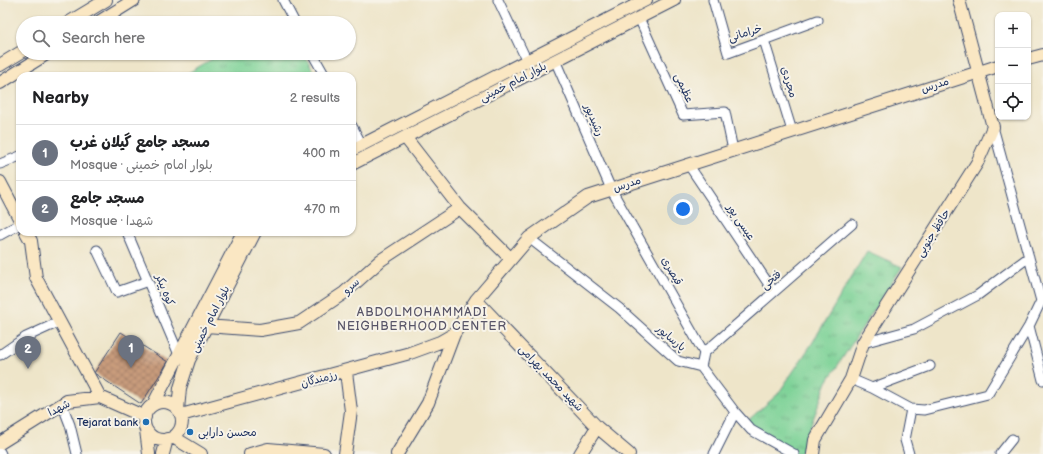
<!DOCTYPE html>
<meta charset="utf-8">
<style>
body{margin:0;font-family:"Balsamiq Sans","Playpen Sans Arabic",sans-serif;background:#f6f6f6;color:#202124}
.controls{position:absolute;right:12px;top:12px;display:grid;overflow:hidden;border-radius:8px;box-shadow:0 1px 3px #0004}
.controls button{width:36px;height:36px;display:grid;place-items:center;padding:0;border:0;border-bottom:1px solid #e0e0e0;background:#fff;color:#202124;font:20px sans-serif}
.you{position:absolute;left:683px;top:209px;width:14px;height:14px;margin:-10px;border:3px solid #fff;border-radius:50%;background:#1a73e8;box-shadow:0 0 0 6px #1a73e833}
.badge{display:grid;place-items:center;width:26px;height:26px;border-radius:50%;background:#7c3aed;color:#fff;font-size:13px;font-weight:700}
.pin{position:absolute;translate:-50% -33px;filter:drop-shadow(0 1px 2px #0008)}
.pin::after{content:'';position:absolute;top:21px;width:14px;height:12px;background:inherit;clip-path:polygon(0 0,100% 0,50% 100%)}
.list{margin:0;padding:0;list-style:none}
h2{display:flex;justify-content:space-between;align-items:center;height:52px;margin:0;padding:0 16px;font-size:17px}
h2 small{font-size:13px;font-weight:400;color:#757577}
.list li{display:grid;grid-template-columns:26px 1fr auto;gap:12px;align-items:center;box-sizing:border-box;height:56px;padding:0 16px;border-top:1px solid #e0e0e0}
.list b{display:block;font-size:15px;white-space:nowrap}
.list p{margin:0;font-size:13px;white-space:nowrap;color:#757577}
.list em{font-size:13px;font-style:normal;color:#757577}
.icon{flex:none;width:22px;height:22px;fill:none;stroke:currentColor;stroke-width:2;stroke-linecap:round;stroke-linejoin:round}
.map{position:relative;flex:none;width:1043px;height:454px;overflow:hidden}
.search{position:absolute;background:#fff;box-shadow:0 1px 3px #0004;left:16px;top:16px;width:340px;height:44px;display:flex;align-items:center;gap:10px;box-sizing:border-box;padding:0 14px;border-radius:22px;color:#757577;font-size:15px}
.panel{position:absolute;background:#fff;box-shadow:0 1px 3px #0004;left:16px;top:72px;width:340px;height:164px;border-radius:12px}
.map>svg:first-child{display:block}
</style>
<div class="map">
<svg width="1043" height="454" viewBox="0 0 1043 454">
<defs>
<pattern id="grass-tufts" width="24" height="20" patternUnits="userSpaceOnUse"><rect width="24" height="20" fill="#7ad195"/><path d="M3 7l-1-3M5 7V3M7 7l1-3M15 17l-1-3M17 17v-4M19 17l1-3" fill="none" stroke="#63aa7d"/></pattern>
<pattern id="building-cross-hatch" width="8" height="8" patternUnits="userSpaceOnUse"><rect width="8" height="8" fill="#c89b7b"/><path d="M0 0l8 8M0 8l8-8" fill="none" stroke="#a27f68"/></pattern>
</defs>
<rect width="100%" height="100%" fill="#f7f3e8"/>
<filter id="ink" filterUnits="userSpaceOnUse"><feTurbulence type="fractalNoise" baseFrequency=".025" numOctaves="2"/><feDisplacementMap in="SourceGraphic" scale="8" xChannelSelector="R" yChannelSelector="G"/><feConvolveMatrix kernelMatrix="1 2 1 2 8 2 1 2 1" color-interpolation-filters="sRGB"/></filter>
<filter id="wash" filterUnits="userSpaceOnUse"><feTurbulence type="fractalNoise" baseFrequency=".012" numOctaves="4" result="noise"/><feDisplacementMap in="SourceGraphic" scale="16" xChannelSelector="R" yChannelSelector="G"/><feGaussianBlur stdDeviation="0.9" result="paint"/><feColorMatrix in="noise" values="0 0 0 0 0 0 0 0 0 0 0 0 0 0 0 0 0 1.4 0 .05"/><feComposite in="paint" operator="in"/></filter>
<g filter="url(#wash)">
<rect width="100%" height="100%" fill="#eee5c9"/>
<path fill="url(#grass-tufts)" stroke="#4a807a" d="M222 53H303L316 76H183Z
M867 251 902 267 827 382 800 454H790L746 422 778 394 811 345Z"/>
<g id="blocks">
<path fill="url(#building-cross-hatch)" d="M121 332 168 362 141 404 94 373Z"/>
</g>
</g>
<g filter="url(#ink)">
<use href="#blocks" fill-opacity="0" stroke="#3b4a6e" stroke-width="1"/>
<g fill="none" stroke-linecap="round" stroke-linejoin="round">
<g stroke="#3b4a6e" stroke-width="11">
<path id="street" d="M283 0 295 23
M498 0 527 61
M713 0 728 53 818 20
M639 18 683 115 725 112 733 150
M764 40 792 131
M312 53 325 76
M555 60 611 189 704 353 701 367
M352 126 362 145
M0 164 20 156
M688 164 774 292
M127 232 180 357
M0 235 20 224
M529 238 619 308 678 361 701 367 735 412 751 430 794 454
M97 250 117 292 148 281
M1029 326 1043 380
M863 343 914 329 978 295 1029 257
M704 353 852 224
M0 355 26 337 59 322
M851 379 872 388 911 409 924 410 988 394 1029 326 1041 301 993 127
M872 388 930 366
M62 404 70 425 77 454
M0 452 1 454
M714 454 735 412
M909 454 905 440 911 409
M1000 454 1012 439"/>
</g>
<g stroke="#3b4a6e" stroke-width="14">
<path id="secondary" d="M68 23 106 0
M97 23 134 0
M1028 59 1043 55
M0 65 23 51
M0 83 48 53
M405 137 460 208 510 258
M352 150 646 0
M352 164 674 0
M0 182 20 220
M26 232 31 241 36 278 100 397
M476 300 597 427 629 454
M206 326 260 330 299 323 344 293 381 260 460 208
M144 421a19 19 0 1 1 38 0a19 19 0 1 1-38 0Z
M153 405 243 232
M178 410 180 388 189 360 255 232
M181 415 410 353 440 342 454 334
M146 430 149 454
M173 437 201 454
M0 443 67 401 100 397 145 417
M163 454 167 439
M250 454 268 449 324 454
M345 454 351 411 346 372
M397 454 428 403 454 334 476 300 529 238 588 197 998 66
M580 454 597 427
M813 454 815 440 851 379 863 343 977 163 993 127 959 0"/>
</g>
<use href="#street" stroke="#fff" stroke-width="9"/>
<use href="#secondary" stroke="#fae7c3" stroke-width="12"/>
</g>
</g>
<g fill="#1f6fb2" stroke="#f7f3e8" stroke-width="1.5">
<circle cx="146" cy="422" r="4"/>
<circle cx="190" cy="432" r="4"/>
</g>
<g text-anchor="middle" dominant-baseline="central" stroke-width="4" stroke-linejoin="round" paint-order="stroke">
<g font-size="11" fill="#1b2f5e" stroke="#f7f3e8">
<text transform="translate(745 33) rotate(-17)">خرامانی</text>
<text transform="translate(513 82) rotate(-27)">بلوار امام خمینی</text>
<text transform="translate(789 82) rotate(73)">مجردی</text>
<text transform="translate(935 85) rotate(-18)">مدرس</text>
<text transform="translate(684 88) rotate(66)">عظیمی</text>
<text transform="translate(594 120) rotate(67)">رشیدپور</text>
<text transform="translate(627 184) rotate(-18)">مدرس</text>
<text transform="translate(741 222) rotate(56)">عیسی پور</text>
<text transform="translate(933 233) rotate(-58)">حافظ جنوبی</text>
<text transform="translate(672 271) rotate(60)">قیصری</text>
<text transform="translate(771 280) rotate(-41)">فتحی</text>
<text transform="translate(351 286) rotate(-41)">سرو</text>
<text transform="translate(165 290) rotate(68)">کوه پیکر</text>
<text transform="translate(210 319) rotate(-63)">بلوار امام خمینی</text>
<text transform="translate(671 338) rotate(40)">پارساپور</text>
<text transform="translate(551 378) rotate(46)">شهید محمد بهرامی</text>
<text transform="translate(319 379) rotate(-15)">رزمندگان</text>
<text transform="translate(59 408) rotate(-27)">شهدا</text>
</g>
<g font-size="11" fill="#1b2f5e" stroke="#f7f3e8" text-anchor="end">
<text x="138" y="422">Tejarat bank</text>
<text x="198" y="432" text-anchor="start">محسن دارابی</text>
</g>
<g font-size="12" letter-spacing="1" fill="#585568" stroke="#f7f3e8">
<text x="422" y="312">ABDOLMOHAMMADI<tspan x="422" dy="14">NEIGHBERHOOD CENTER</tspan></text>
</g>
</g>
</svg>
<div class="controls">
<button>+</button>
<button>−</button>
<button><svg class="icon" aria-label="locate" viewBox="0 0 24 24"><circle cx="12" cy="12" r="6"/><path d="M12 2v4M12 18v4M2 12h4M18 12h4"/></svg></button>
</div>
<div class="you"></div>
<div class="pin badge" style="left:131px;top:368px;background:#6b7280">1</div>
<div class="pin badge" style="left:28px;top:369px;background:#6b7280">2</div>
<div class="search"><svg class="icon" aria-label="search" viewBox="0 0 24 24"><circle cx="10" cy="10" r="6"/><path d="M15 15l6 6"/></svg>Search here</div>
<section class="panel">
<h2>Nearby<small>2 results</small></h2>
<ul class="list">
<li><span class="badge" style="background:#6b7280">1</span><div><b>مسجد جامع گیلان غرب</b><p>Mosque · بلوار امام خمینی</p></div><em>400 m</em></li>
<li><span class="badge" style="background:#6b7280">2</span><div><b>مسجد جامع</b><p>Mosque · شهدا</p></div><em>470 m</em></li>
</ul>
</section>
</div>
